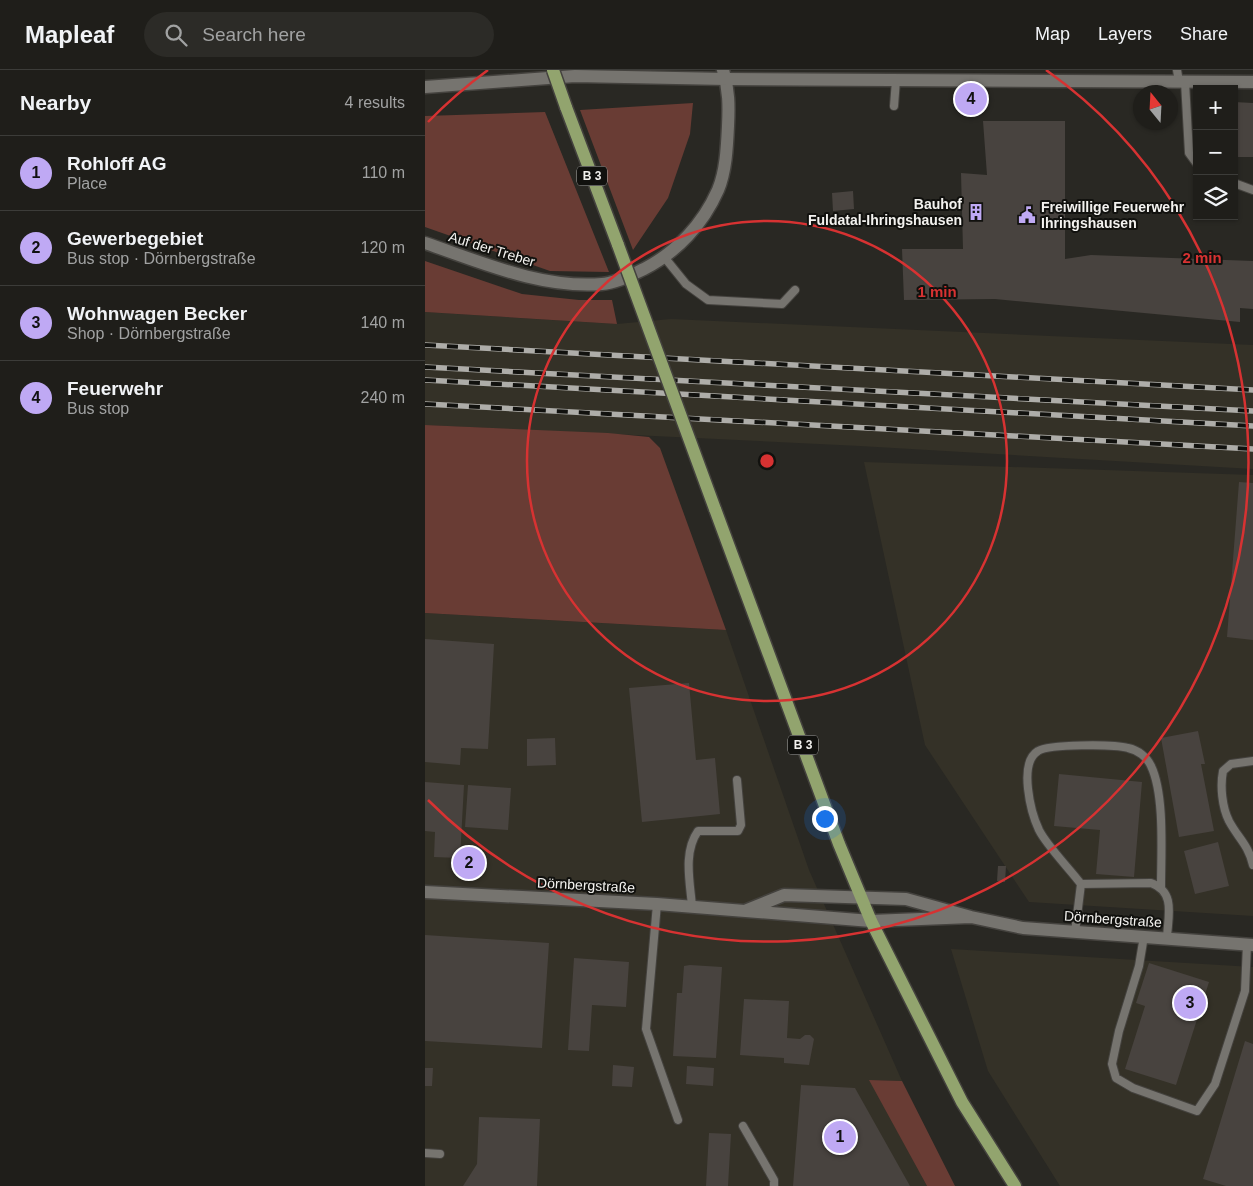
<!DOCTYPE html>
<meta charset="utf-8">
<style>
body{margin:0;font-family:Helvetica,sans-serif;background:#2c2b27;color:#f1f3f6}
.controls{position:absolute;right:15px;top:15px;display:grid;overflow:hidden;border-radius:0px;box-shadow:0 1px 4px #0004}
.controls button{width:45px;height:45px;display:grid;place-items:center;padding:0;border:0;border-bottom:1px solid #3c3c39;background:#1f1e1a;color:#f1f3f6;font:25px sans-serif}
.compass{position:absolute;left:708px;top:15px;width:45px;height:45px;border-radius:50%;background:#1f1e1a;box-shadow:0 1px 4px #0004;rotate:342deg}
.you{position:absolute;left:399px;top:748px;width:18px;height:18px;margin:-12px;border:4px solid #fff;border-radius:50%;background:#1a73e8;box-shadow:0 0 0 8px #1a73e833}
.badge{display:grid;place-items:center;width:32px;height:32px;border-radius:50%;background:#bfa9f4;color:#111;font-size:16px;font-weight:700}
.pin{position:absolute;translate:-50% -50%;border:2px solid #fff;box-shadow:0 1px 5px #0006}
.list{margin:0;padding:0;list-style:none}
h2{display:flex;justify-content:space-between;align-items:center;height:65px;margin:0;padding:0 20px;font-size:21px}
h2 small{font-size:16px;font-weight:400;color:#a1a2a2}
.list li{display:grid;grid-template-columns:32px 1fr auto;gap:15px;align-items:center;box-sizing:border-box;height:75px;padding:0 20px;border-top:1px solid #3c3c39}
.list b{display:block;font-size:19px;white-space:nowrap}
.list p{margin:0;font-size:16px;white-space:nowrap;color:#a1a2a2}
.list em{font-size:16px;font-style:normal;color:#a1a2a2}
.icon{flex:none;width:28px;height:28px;fill:none;stroke:currentColor;stroke-width:2;stroke-linecap:round;stroke-linejoin:round}
.map{position:relative;flex:none;width:828px;height:1116px;overflow:hidden}
header{display:flex;align-items:center;gap:30px;box-sizing:border-box;height:70px;padding:0 25px;background:#1f1e1a;border-bottom:1px solid #3c3c39}
header strong{font-size:24px}
nav{display:flex;gap:28px;margin-inline-start:auto;font-size:18px}
.search{width:350px;height:45px;background:#2c2b27;display:flex;align-items:center;gap:12px;box-sizing:border-box;padding:0 18px;border-radius:28px;color:#a1a2a2;font-size:19px}
main{display:flex}
aside{flex:1;background:#1f1e1a}
.map>svg:first-child{display:block}
</style>
<header>
<strong>Mapleaf</strong>
<div class="search"><svg class="icon" aria-label="search" viewBox="0 0 24 24"><circle cx="10" cy="10" r="6"/><path d="M15 15l6 6"/></svg>Search here</div>
<nav><a>Map</a><a>Layers</a><a>Share</a></nav>
</header>
<main>
<aside>
<h2>Nearby<small>4 results</small></h2>
<ul class="list">
<li><span class="badge">1</span><div><b>Rohloff AG</b><p>Place</p></div><em>110 m</em></li>
<li><span class="badge">2</span><div><b>Gewerbegebiet</b><p>Bus stop · Dörnbergstraße</p></div><em>120 m</em></li>
<li><span class="badge">3</span><div><b>Wohnwagen Becker</b><p>Shop · Dörnbergstraße</p></div><em>140 m</em></li>
<li><span class="badge">4</span><div><b>Feuerwehr</b><p>Bus stop</p></div><em>240 m</em></li>
</ul>
</aside>
<div class="map">
<svg width="828" height="1116" viewBox="0 0 828 1116">
<rect width="100%" height="100%" fill="#292823"/>
<path fill="#343127" d="M0 242 192 254 246 249 828 275V399L435 376 0 355Z
M439 392 828 405V846L604 832 500 675Z
M0 543 301 560 384 800 477 1011 445 1010 502 1116H0Z
M526 879 828 897V1116H635L563 1001Z"/>
<path fill="#693c34" d="M268 33 265 64 243 128 208 180 155 40Z
M120 42 184 202 125 201 0 157V46Z
M0 191 97 224 154 230H187L192 254 0 242Z
M0 355 183 363 224 367 235 378 301 560 0 543Z
M444 1010 477 1011 530 1116H502Z"/>
<path fill="#48433f" d="M809 32 828 33V87H809Z
M558 51H640V189L666 185 828 191V239L815 238V252L570 229 479 230 477 179H538L536 103 562 105Z
M428 121 429 139 408 141 407 123Z
M814 412 828 413V570L802 567Z
M0 569 69 574 63 679 36 678 35 695 0 692Z
M264 613 271 690 290 688 295 744 217 752 204 618Z
M773 661 780 694H776L789 761 754 767 736 668Z
M130 668 131 695 102 696V669Z
M634 704 717 712 709 807 671 804 675 760 629 756Z
M0 712 39 715 35 788 9 787 10 762 0 761Z
M43 715 86 718 83 760 40 757Z
M793 772 804 816 770 824 759 781Z
M573 796H581L580 812 572 811Z
M0 865 124 873 117 978 0 971Z
M149 888 204 892 201 937 167 935 164 981 143 980Z
M724 893 784 912 751 1015 700 999 720 936 711 933Z
M265 895 297 897 291 988 248 986 252 923H257L259 896Z
M319 929 364 931 362 968 375 969 380 965H385L389 969 384 995 359 993V988L315 985Z
M820 971 828 974V1116H801L778 1109Z
M188 995 209 997 207 1017 187 1016Z
M262 996 289 998 288 1016 261 1014Z
M0 998H8L7 1016H0Z
M376 1015 430 1018 485 1116H368Z
M54 1047 115 1049 112 1116H38L52 1094Z
M284 1063 306 1064 303 1116H281Z"/>
<g fill="none" stroke-linecap="round" stroke-linejoin="round">
<g stroke="#44423e" stroke-width="10">
<path id="lane" d="M752 0 754 12
M760 12 764 83 772 94
M469 36 471 10
M809 113 828 120
M240 188 261 214 283 230 357 234 370 220
M828 691 806 694 798 701C795 716 797 737 804 751 813 768 823 774 828 795
M656 814C644 798 622 776 614 760 606 743 593 693 613 681 624 674 689 674 703 678 713 680 722 687 726 696 740 725 736 784 736 817
M232 834 221 959 253 1050
M267 836C265 812 258 782 273 761H313L316 755 312 710
M650 862 656 814 726 813C751 822 743 846 742 868
M719 866 714 896 694 961 687 994 691 1008 708 1018 772 1041 790 1014 820 921 822 874
M318 1056 349 1110V1116
M0 1083 15 1084"/>
</g>
<g stroke="#44423e" stroke-width="15">
<path id="street" d="M0 173C56 192 116 219 177 214 191 213 206 205 219 199 252 182 278 154 293 120 301 101 302 77 303 56 304 36 304 20 298 0
M0 822 232 834 446 851 546 847
M322 840 359 825 481 829 546 847 598 858 828 875"/>
</g>
<g stroke="#44423e" stroke-width="15">
<path id="secondary" d="M0 17 150 6 301 9 828 12"/>
</g>
<g stroke="#44423e" stroke-width="15">
<path id="primary" d="M141 37 193 175
M290 439 414 774 446 851 537 1032 590 1116"/>
</g>
<use href="#lane" stroke="#76746f" stroke-width="8"/>
<use href="#street" stroke="#76746f" stroke-width="12"/>
<use href="#secondary" stroke="#76746f" stroke-width="12"/>
<use href="#primary" stroke="#92a46e" stroke-width="12"/>
<g stroke="#aeada9" stroke-width="5.5">
<path id="rail" d="M0 275 828 320
M0 297 828 341
M0 310 828 356
M0 334 828 379"/>
</g>
<use href="#rail" stroke="#11110e" stroke-width="4" stroke-dasharray="11" stroke-linecap="butt"/>
<g stroke="#44423e" stroke-width="15" stroke-linecap="butt">
<path id="primary-bridge" d="M128 0 141 37
M193 175 290 439"/>
</g>
<use href="#primary-bridge" stroke="#92a46e" stroke-width="12"/>
</g>
<g fill="none" stroke="#d73232" stroke-width="2.5">
<circle cx="342" cy="391" r="240"/>
<path d="M3 52A480 480 0 0 1 63 0M621 0A480 480 0 1 1 3 730"/>
</g>
<defs>
<g id="building-bare" transform="scale(1.35)"><path d="M-4-6H4V6H1V3H-1V6H-4ZM-2.5-4.3h1.7v1.8h-1.7ZM.8-4.3h1.7v1.8H.8ZM-2.5-1h1.7V.8h-1.7ZM.8-1h1.7V.8H.8Z" fill="#bfa9f4" stroke="#11110e" stroke-width="2.5" paint-order="stroke"/></g>
<g id="civic-bare" transform="scale(1.35)"><path d="M-.6-6.5H3V-4.5H.6V-3L4-1V1h2V6H-6V1h2V-1L-.6-3ZM-1.2 2.5V6h2.4V2.5Z" fill="#bfa9f4" stroke="#11110e" stroke-width="2.5" paint-order="stroke"/></g>
</defs>
<g fill-rule="evenodd">
<use href="#building-bare" x="551" y="142"/>
<use href="#civic-bare" x="602" y="145"/>
</g>
<g text-anchor="middle" dominant-baseline="central" stroke-width="4" stroke-linejoin="round" paint-order="stroke">
<g fill="#11110e" stroke="#afaeac" stroke-width="1">
<rect x="152" y="96.5" width="30" height="19" rx="4"/>
<rect x="363" y="665.5" width="30" height="19" rx="4"/>
</g>
<g font-size="12" font-weight="bold" fill="#f3f2ef">
<text x="167" y="106">B 3</text>
<text x="378" y="675">B 3</text>
</g>
<g font-size="14" font-weight="bold" fill="#f3f2ef" stroke="#11110e" text-anchor="end">
<text x="537" y="134">Bauhof<tspan x="537" dy="16">Fuldatal-Ihringshausen</tspan></text>
<text x="616" y="137" text-anchor="start">Freiwillige Feuerwehr<tspan x="616" dy="16">Ihringshausen</tspan></text>
</g>
<g font-size="14" fill="#f3f2ef" stroke="#11110e">
<text transform="translate(67 179) rotate(17)">Auf der Treber</text>
<text transform="translate(161 815) rotate(3)">Dörnbergstraße</text>
<text transform="translate(688 849) rotate(4)">Dörnbergstraße</text>
</g>
</g>
<circle cx="342" cy="391" r="8" fill="#d73232" stroke="#11110e" stroke-width="2.5"/>
<g font-size="15" text-anchor="middle" font-weight="bold" fill="#d73232" stroke="#11110e" stroke-width="4" stroke-linejoin="round" paint-order="stroke">
<text x="777" y="193">2 min</text>
<text x="512" y="227">1 min</text>
</g>
</svg>
<div class="controls">
<button>+</button>
<button>−</button>
<button><svg class="icon" aria-label="layers" viewBox="0 0 24 24"><path d="M12 4l9 5-9 5-9-5zM3 14l9 5 9-5"/></svg></button>
</div>
<svg class="compass" viewBox="-18 -18 36 36"><path d="M0-13l5 13h-10z" fill="#e53935"/><path d="M0 13l5-13h-10z" fill="#a1a2a2"/></svg>
<div class="you"></div>
<div class="pin badge" style="left:415px;top:1067px">1</div>
<div class="pin badge" style="left:44px;top:793px">2</div>
<div class="pin badge" style="left:765px;top:933px">3</div>
<div class="pin badge" style="left:546px;top:29px">4</div>
</div>
</main>
